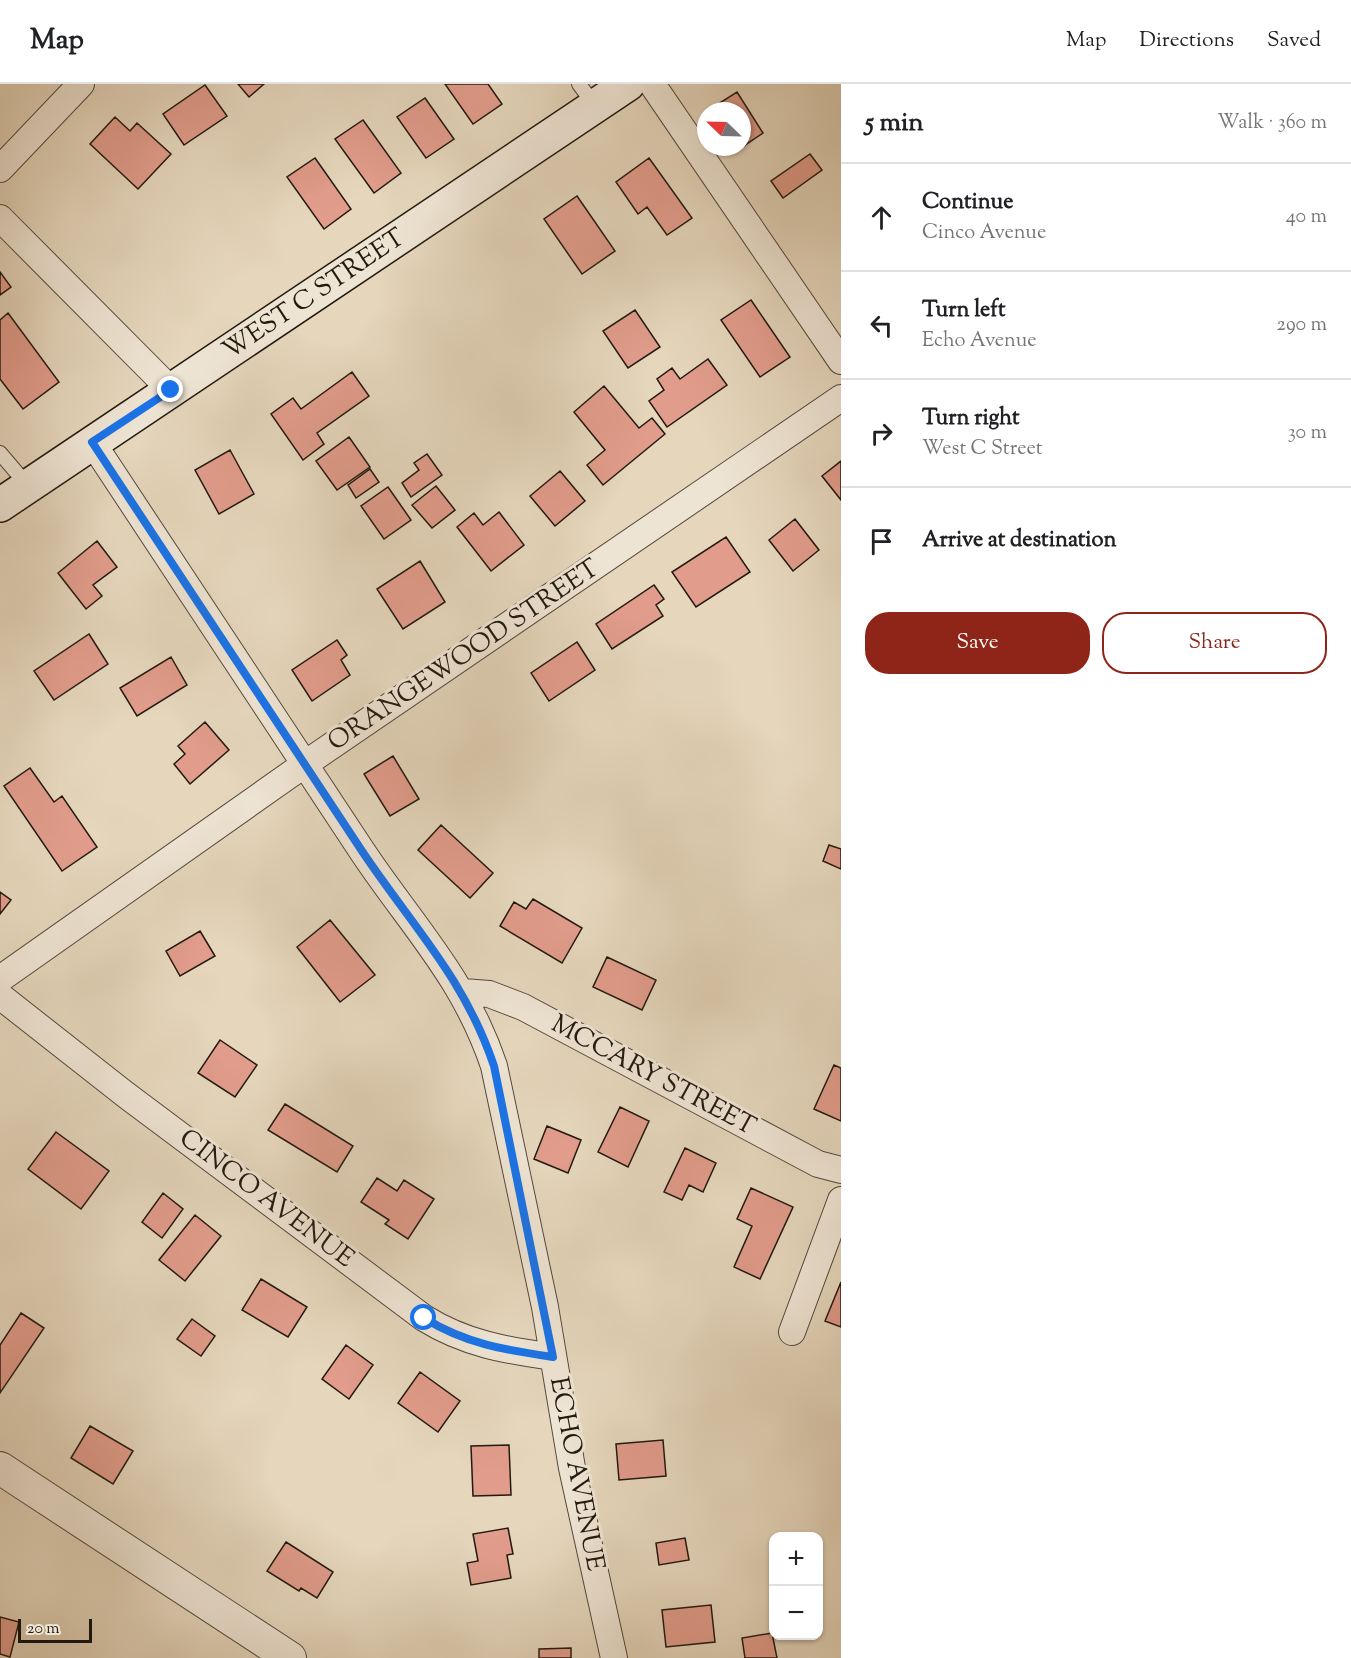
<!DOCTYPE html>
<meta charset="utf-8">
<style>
body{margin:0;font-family:"Sorts Mill Goudy",serif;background:#f6f6f6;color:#202124}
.controls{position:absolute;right:18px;bottom:18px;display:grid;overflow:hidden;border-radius:12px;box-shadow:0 2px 4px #0004}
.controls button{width:54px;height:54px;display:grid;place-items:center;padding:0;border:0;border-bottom:2px solid #e0e0e0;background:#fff;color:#202124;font:30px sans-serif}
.compass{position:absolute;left:697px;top:18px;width:54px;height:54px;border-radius:50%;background:#fff;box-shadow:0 2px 4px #0004;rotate:293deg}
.scale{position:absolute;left:18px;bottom:15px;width:74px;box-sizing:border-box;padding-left:6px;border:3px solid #221910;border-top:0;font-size:16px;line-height:21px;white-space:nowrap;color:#221910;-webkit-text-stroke:4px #eee4d3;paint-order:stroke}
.stop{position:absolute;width:18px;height:18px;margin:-14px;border:4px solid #1a73e8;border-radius:50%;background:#fff}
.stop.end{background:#1a73e8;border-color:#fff;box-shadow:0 2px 6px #0008}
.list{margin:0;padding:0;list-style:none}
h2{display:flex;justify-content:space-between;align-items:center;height:78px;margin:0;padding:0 24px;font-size:26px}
h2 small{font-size:20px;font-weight:400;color:#757577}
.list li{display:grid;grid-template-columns:39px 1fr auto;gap:18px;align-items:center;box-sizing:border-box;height:108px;padding:0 24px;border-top:2px solid #e0e0e0}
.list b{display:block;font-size:22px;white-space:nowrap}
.list p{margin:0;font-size:20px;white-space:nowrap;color:#757577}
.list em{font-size:20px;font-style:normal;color:#757577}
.actions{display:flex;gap:12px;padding:18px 24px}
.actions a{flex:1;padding:14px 0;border:2px solid #8f2418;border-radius:24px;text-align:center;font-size:21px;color:#8f2418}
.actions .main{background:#8f2418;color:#fff}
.icon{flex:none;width:33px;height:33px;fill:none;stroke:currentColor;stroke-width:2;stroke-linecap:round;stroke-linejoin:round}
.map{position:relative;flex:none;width:841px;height:1574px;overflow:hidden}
header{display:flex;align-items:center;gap:36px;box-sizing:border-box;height:84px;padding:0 30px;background:#fff;border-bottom:2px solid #e0e0e0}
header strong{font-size:28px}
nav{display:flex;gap:33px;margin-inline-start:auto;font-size:21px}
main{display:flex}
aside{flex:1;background:#fff}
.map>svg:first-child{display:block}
</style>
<header>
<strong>Map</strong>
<nav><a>Map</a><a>Directions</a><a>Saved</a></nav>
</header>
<main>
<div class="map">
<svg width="841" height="1574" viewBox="0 0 841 1574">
<rect width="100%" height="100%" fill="#e5d6bc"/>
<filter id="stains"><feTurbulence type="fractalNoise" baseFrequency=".00333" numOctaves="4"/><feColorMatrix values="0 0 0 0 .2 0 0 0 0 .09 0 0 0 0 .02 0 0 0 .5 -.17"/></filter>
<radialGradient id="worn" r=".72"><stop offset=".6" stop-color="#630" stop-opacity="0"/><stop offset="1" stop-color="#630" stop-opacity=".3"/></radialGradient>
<path fill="#e19c8b" stroke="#221910" stroke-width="1.5" d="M238 0H264L249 13Z
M445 0H488L502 20 473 40Z
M205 1 227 32 184 61 163 30Z
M737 8 763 49 742 63V27H707Z
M425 14 454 55 426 74 397 33Z
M115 33 130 47 137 39 171 70 138 105 90 60Z
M363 36 401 89 374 109 335 55Z
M810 70 822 86 783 114 771 97Z
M315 74 351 125 324 145 287 93Z
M649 74 692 134 667 151 647 123 638 130 616 98Z
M577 112 615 167 582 190 544 135Z
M0 188 11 203 0 211Z
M751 216 790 273 760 293 721 236Z
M635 226 660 263 628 284 603 247Z
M8 229 59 298 23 325 0 295V236Z
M708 275 727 301 667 343 649 317 664 306 657 295 672 284 680 295Z
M352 288 369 312 317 349 324 360 303 376 271 330 293 314 301 325Z
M604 302 639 344 652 334 665 350 603 401 587 381 605 366 574 328Z
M349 353 370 383 337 406 316 377Z
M230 366 254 410 219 430 195 386Z
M427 370 442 391 411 413 402 399 419 386 414 379Z
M841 377V416L822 392Z
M370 385 379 398 356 414 348 401Z
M560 387 585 417 555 442 530 412Z
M436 402 455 426 432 444 412 421Z
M388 403 411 436 384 455 361 422Z
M499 428 524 461 491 487 457 443 474 429 483 441Z
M795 435 819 466 793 487 769 456Z
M726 453 750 488 696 523 672 488Z
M97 457 117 483 93 501 102 512 86 525 58 489Z
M420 477 445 518 403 545 377 505Z
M654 501 664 515 656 521 663 532 612 565 596 540Z
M89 550 108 580 54 616 34 587Z
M337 556 347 571 341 576 350 591 312 617 292 586Z
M577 558 595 586 549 617 531 589Z
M171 573 187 601 137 632 120 604Z
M205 638 229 666 190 700 174 680 185 670 178 662Z
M393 672 419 715 390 732 364 690Z
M30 684 54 718 62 712 97 763 62 787 4 702Z
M441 741 493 789 470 814 418 766Z
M829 761 841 765V785L823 777Z
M0 808 11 816 0 830Z
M533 815 582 844 562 879 500 842 514 818 526 825Z
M330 836 375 891 340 918 297 863Z
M200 847 215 872 180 892 166 867Z
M607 873 656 896 642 926 593 903Z
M220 956 257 981 235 1013 198 989Z
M834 981 841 984V1037L814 1025Z
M285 1020 353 1062 337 1088 268 1046Z
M620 1023 649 1037 628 1083 598 1068Z
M547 1042 581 1056 568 1089 534 1075Z
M56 1048 109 1087 81 1125 28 1085Z
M685 1064 716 1079 703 1108 689 1101 682 1116 664 1108Z
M377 1094 397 1107 404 1096 434 1115 408 1155 385 1140 389 1136 361 1118Z
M751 1104 793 1123 760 1195 734 1183 752 1142 737 1135Z
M163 1109 183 1125 162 1154 142 1138Z
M195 1131 221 1152 185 1197 159 1176Z
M261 1195 307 1223 288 1253 242 1226Z
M841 1198V1243L825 1237Z
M21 1229 44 1244 0 1309V1261Z
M192 1235 215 1252 201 1272 177 1255Z
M346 1261 373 1281 349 1315 322 1295Z
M420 1288 460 1317 438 1348 398 1319Z
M90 1342 133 1367 113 1400 71 1374Z
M663 1356 666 1392 619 1396 616 1360Z
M509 1361 511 1411 473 1412 471 1362Z
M508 1444 513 1470 507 1471 511 1494 471 1501 467 1479 478 1477 473 1450Z
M685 1454 689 1476 659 1481 656 1459Z
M286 1458 333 1488 317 1514 301 1504 299 1507 267 1487Z
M711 1521 715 1558 666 1563 662 1526Z
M0 1533 19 1538 10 1573 0 1570Z
M772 1549 777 1574H745L742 1554Z
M571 1564V1574H539V1565Z"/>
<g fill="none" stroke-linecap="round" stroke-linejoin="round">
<g stroke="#53483b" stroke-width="16">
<path id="service" d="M579 0 595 22
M0 369 28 402"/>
</g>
<g stroke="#53483b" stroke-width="28">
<path id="minor" d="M652 0 841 277
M0 85 81 0
M0 134 171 306
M92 358C182 494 272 631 362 767 412 842 464 893 494 982L545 1223 572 1384 614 1574
M0 895 305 680 841 314
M463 908 489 910 523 923 818 1080 841 1086
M0 912 126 1011 424 1234C466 1260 505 1266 553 1273
M792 1248 841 1116"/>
</g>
<g stroke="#53483b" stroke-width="34">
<path id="tertiary" d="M0 1384 290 1574"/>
</g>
<g stroke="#221910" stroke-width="36">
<g id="secondary">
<path id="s1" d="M0 421 628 0"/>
</g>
</g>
<use href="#service" stroke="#eee4d3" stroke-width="14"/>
<use href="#minor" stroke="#eee4d3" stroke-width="26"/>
<use href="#tertiary" stroke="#eee4d3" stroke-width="32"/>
<use href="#secondary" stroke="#eee4d3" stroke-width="33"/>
</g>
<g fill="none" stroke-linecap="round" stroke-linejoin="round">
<path stroke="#1a73e8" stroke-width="8" d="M171 306 92 358C182 494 272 631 362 767 412 842 464 893 494 982L553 1273C505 1266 466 1260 424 1234"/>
</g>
<g text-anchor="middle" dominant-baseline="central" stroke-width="6" stroke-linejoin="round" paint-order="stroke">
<g font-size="26" fill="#221910" stroke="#eee4d3">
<text stroke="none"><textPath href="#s1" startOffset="378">WEST C STREET</textPath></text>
<text transform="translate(464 572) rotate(-34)">ORANGEWOOD STREET</text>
<text transform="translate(653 992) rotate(28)">MCCARY STREET</text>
<text transform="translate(266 1115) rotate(37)">CINCO AVENUE</text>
<text transform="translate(576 1390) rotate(79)">ECHO AVENUE</text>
</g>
</g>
<rect width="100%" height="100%" filter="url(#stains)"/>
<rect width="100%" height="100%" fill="url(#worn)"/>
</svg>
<div class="controls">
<button>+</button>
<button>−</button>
</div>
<svg class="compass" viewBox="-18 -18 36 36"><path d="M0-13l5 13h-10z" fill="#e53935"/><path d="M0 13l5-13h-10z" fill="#757577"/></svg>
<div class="scale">20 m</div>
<div class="stop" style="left:424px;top:1234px"></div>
<div class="stop end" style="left:171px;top:306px"></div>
</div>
<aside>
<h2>5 min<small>Walk · 360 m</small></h2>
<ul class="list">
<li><svg class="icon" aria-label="ahead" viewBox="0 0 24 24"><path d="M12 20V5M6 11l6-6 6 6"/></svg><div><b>Continue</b><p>Cinco Avenue</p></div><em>40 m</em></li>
<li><svg class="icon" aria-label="left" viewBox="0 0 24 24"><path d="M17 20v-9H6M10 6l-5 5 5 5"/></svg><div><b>Turn left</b><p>Echo Avenue</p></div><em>290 m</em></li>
<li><svg class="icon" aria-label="right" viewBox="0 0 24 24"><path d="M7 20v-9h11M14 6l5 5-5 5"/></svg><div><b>Turn right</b><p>West C Street</p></div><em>30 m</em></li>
<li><svg class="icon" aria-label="arrive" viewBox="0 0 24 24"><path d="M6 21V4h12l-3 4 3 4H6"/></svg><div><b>Arrive at destination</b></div></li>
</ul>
<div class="actions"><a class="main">Save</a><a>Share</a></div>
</aside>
</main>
